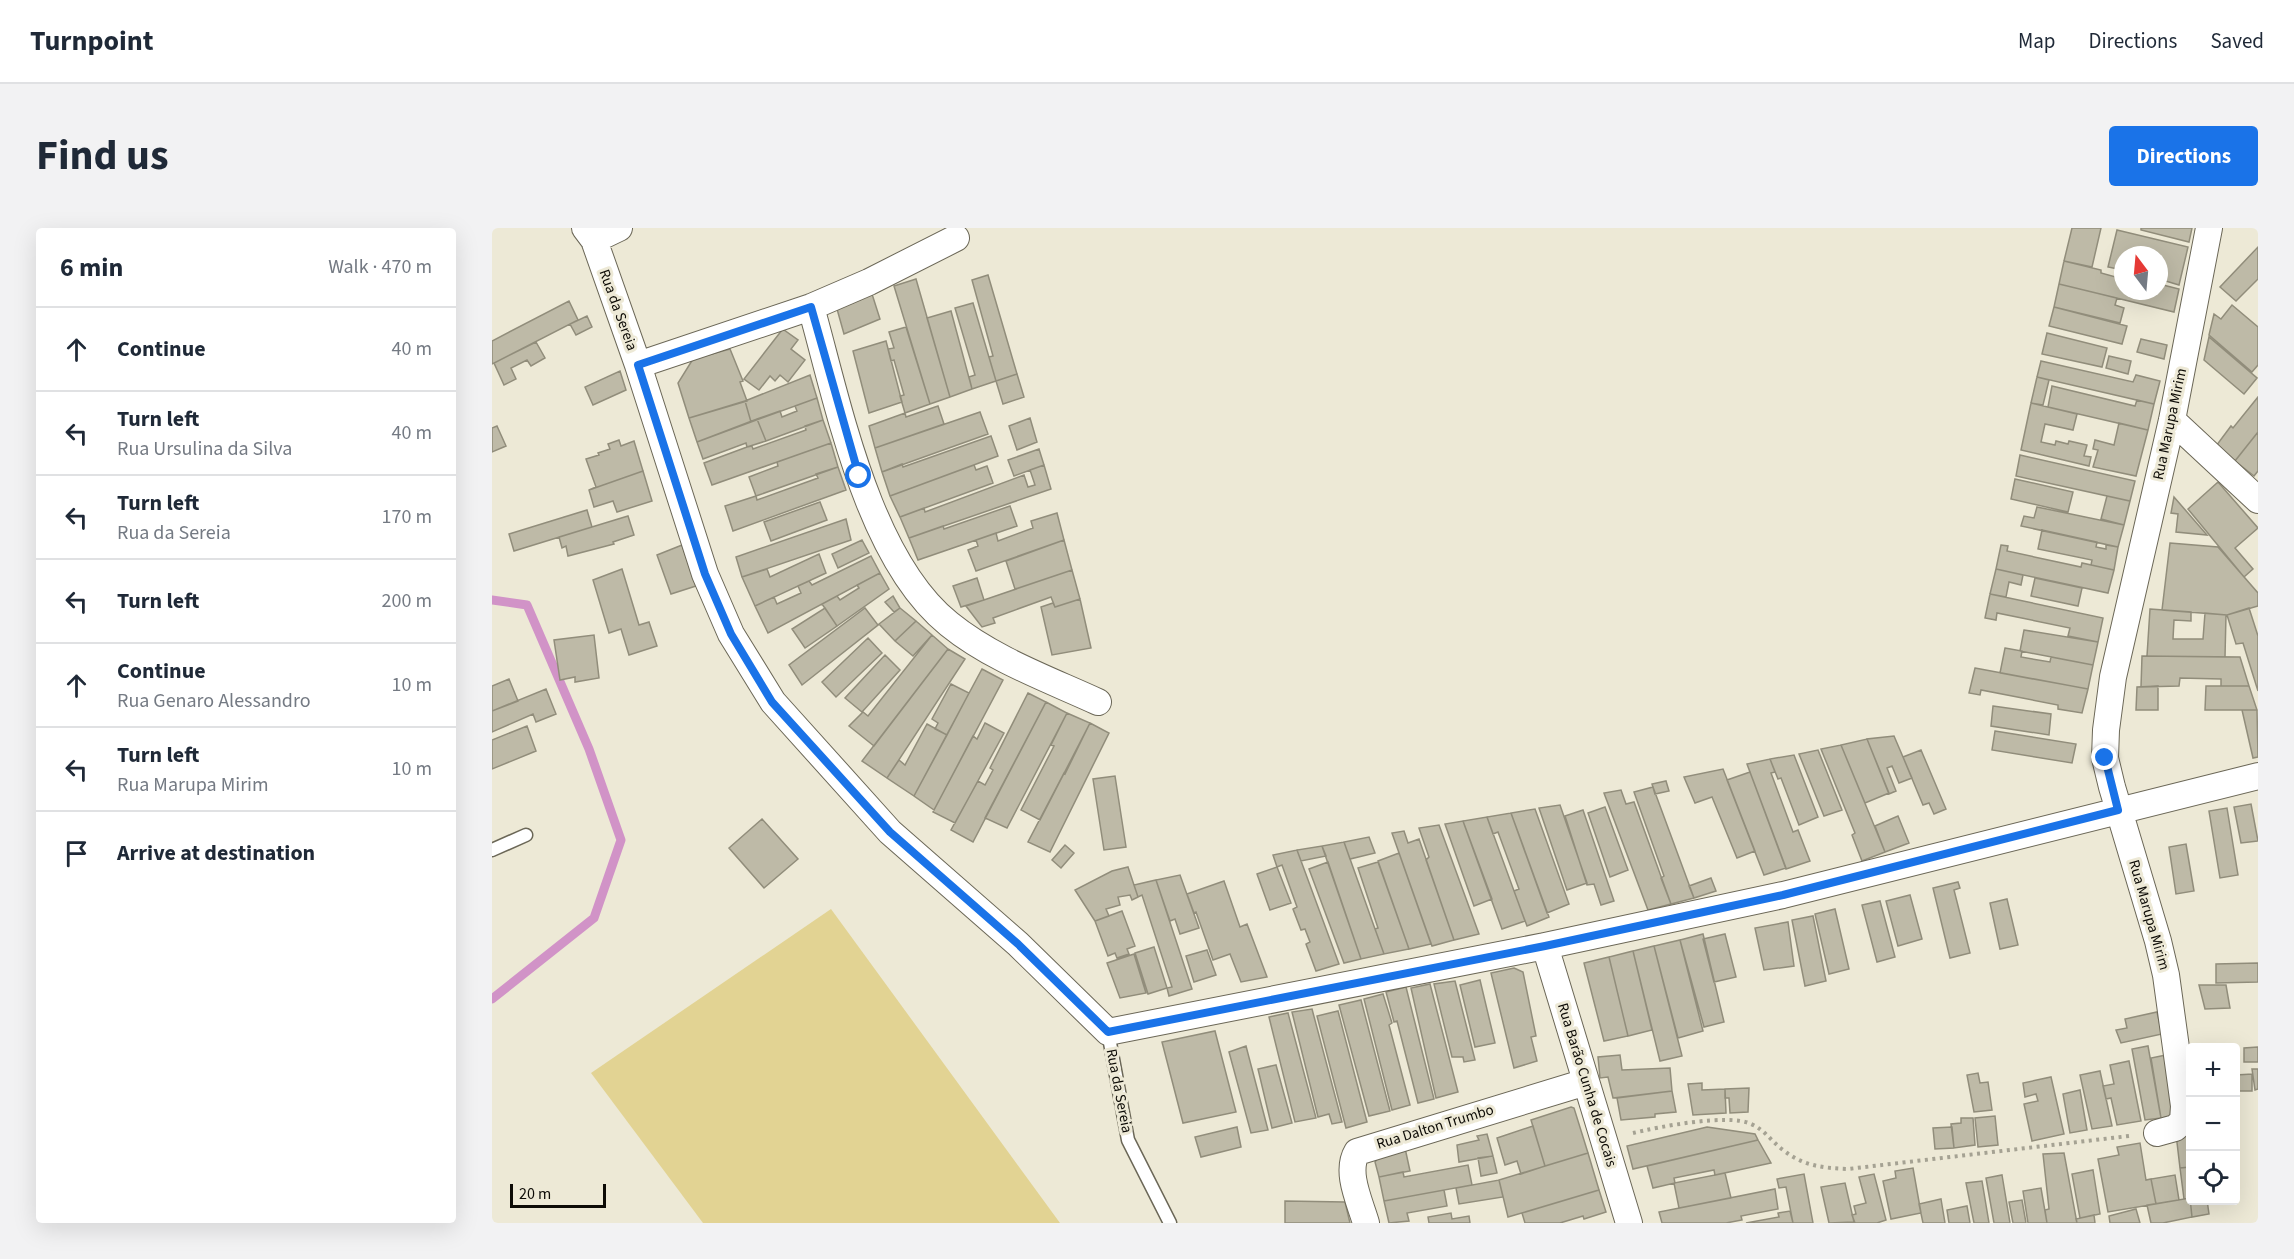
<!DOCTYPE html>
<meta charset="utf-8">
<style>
body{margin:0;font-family:"Source Sans 3",sans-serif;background:#f2f2f3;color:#1f2937}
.controls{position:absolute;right:18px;bottom:18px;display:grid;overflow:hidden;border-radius:6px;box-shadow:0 6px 24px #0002}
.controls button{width:54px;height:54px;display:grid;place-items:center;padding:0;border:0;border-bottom:2px solid #e0e1e3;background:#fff;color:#1f2937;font:30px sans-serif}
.compass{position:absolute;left:1622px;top:18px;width:54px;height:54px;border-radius:50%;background:#fff;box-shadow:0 6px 24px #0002;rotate:344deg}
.scale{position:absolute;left:18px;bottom:15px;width:96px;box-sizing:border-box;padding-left:6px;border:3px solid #0d0b06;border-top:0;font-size:16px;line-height:21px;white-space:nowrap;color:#0d0b06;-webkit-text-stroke:4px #ede9d6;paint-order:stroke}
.stop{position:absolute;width:18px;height:18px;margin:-14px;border:4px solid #1a73e8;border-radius:50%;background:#fff}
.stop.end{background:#1a73e8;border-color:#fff;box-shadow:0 2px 6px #0008}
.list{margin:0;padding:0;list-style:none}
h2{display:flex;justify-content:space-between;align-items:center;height:78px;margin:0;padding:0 24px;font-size:26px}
h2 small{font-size:20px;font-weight:400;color:#747a83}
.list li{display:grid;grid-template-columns:39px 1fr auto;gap:18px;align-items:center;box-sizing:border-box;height:84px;padding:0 24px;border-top:2px solid #e0e1e3}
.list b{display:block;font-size:22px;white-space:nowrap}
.list p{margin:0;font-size:20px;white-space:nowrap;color:#747a83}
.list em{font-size:20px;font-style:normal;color:#747a83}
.icon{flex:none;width:33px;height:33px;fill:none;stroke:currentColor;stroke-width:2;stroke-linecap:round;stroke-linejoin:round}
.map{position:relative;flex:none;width:1766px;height:995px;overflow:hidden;border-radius:6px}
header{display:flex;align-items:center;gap:36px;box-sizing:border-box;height:84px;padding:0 30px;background:#fff;border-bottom:2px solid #e0e1e3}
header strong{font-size:28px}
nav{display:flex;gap:33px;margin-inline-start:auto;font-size:21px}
.intro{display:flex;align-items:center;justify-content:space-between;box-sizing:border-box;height:144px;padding:0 36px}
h1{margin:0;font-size:42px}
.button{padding:15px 27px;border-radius:6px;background:#1a73e8;color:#fff;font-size:21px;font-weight:700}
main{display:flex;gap:36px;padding:0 36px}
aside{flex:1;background:#fff;border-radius:6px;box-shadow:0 6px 24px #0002}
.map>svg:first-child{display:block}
</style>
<header>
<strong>Turnpoint</strong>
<nav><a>Map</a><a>Directions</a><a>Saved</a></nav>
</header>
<div class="intro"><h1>Find us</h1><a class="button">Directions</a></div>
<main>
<aside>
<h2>6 min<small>Walk · 470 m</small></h2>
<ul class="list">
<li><svg class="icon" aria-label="ahead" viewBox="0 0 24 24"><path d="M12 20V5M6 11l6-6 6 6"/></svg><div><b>Continue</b></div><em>40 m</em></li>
<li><svg class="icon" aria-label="left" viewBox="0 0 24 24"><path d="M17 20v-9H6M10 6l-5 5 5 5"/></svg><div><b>Turn left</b><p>Rua Ursulina da Silva</p></div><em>40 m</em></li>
<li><svg class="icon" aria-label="left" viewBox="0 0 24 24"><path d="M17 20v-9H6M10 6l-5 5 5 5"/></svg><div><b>Turn left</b><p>Rua da Sereia</p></div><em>170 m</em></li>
<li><svg class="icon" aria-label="left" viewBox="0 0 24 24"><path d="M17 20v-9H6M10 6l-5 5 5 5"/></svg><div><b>Turn left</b></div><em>200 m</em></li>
<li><svg class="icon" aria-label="ahead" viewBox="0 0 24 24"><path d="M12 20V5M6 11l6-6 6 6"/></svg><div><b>Continue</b><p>Rua Genaro Alessandro</p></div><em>10 m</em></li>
<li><svg class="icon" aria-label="left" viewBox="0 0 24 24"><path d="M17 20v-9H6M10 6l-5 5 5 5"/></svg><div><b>Turn left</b><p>Rua Marupa Mirim</p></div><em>10 m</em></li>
<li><svg class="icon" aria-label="arrive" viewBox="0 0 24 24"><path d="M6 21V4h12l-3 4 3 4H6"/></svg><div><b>Arrive at destination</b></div></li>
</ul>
</aside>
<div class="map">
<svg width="1766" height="995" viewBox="0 0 1766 995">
<rect width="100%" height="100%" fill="#ede9d6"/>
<path fill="#e2d393" d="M339 681 568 995H211L99 845Z"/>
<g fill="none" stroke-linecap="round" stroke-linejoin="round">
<path stroke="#d193c7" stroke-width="9" d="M0 372 35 377 97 521 129 612 102 690 0 771"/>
</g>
<path fill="#bebaa7" stroke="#918d7b" stroke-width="1.5" d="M1580 0H1609L1600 39 1572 33Z
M1649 0H1700L1697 14 1649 2Z
M1625 2 1696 19 1687 57 1667 51V27H1631V42L1616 39Z
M1766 19V51L1744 73 1728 59Z
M1572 33 1609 42V45L1631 51V63H1667V56L1687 61 1682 84 1567 56Z
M496 47 525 146 504 153 497 129 501 128 480 52Z
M424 51 458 169 438 176 402 58Z
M1567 56 1625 70 1623 77 1632 80 1628 95 1562 79Z
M380 66 388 91 352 106 345 81Z
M77 73 86 92 0 136V113Z
M481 75 504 153 480 161 477 149 483 147 463 80Z
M1740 77 1766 99V137L1760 144 1717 107 1722 86 1729 91Z
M1562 79 1635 98 1630 116 1557 98Z
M459 83 480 161 458 169 435 90Z
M95 88 100 99 84 107 78 96Z
M414 99 438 176 413 185 408 168 412 167 402 132 399 133 396 121 402 120 397 104Z
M290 102H292L306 112 299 121 313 132 296 154 288 147 283 153 278 148 267 162 252 151Z
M1555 105 1615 120 1610 139 1550 126Z
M1717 109 1765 150 1752 166 1712 132Z
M1649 111 1675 117 1672 131 1645 124Z
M394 113 410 174 377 185 361 123Z
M44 114 53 130 39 138 35 132 19 140 24 151 12 157 2 135Z
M238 121 251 153 248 154 255 173 197 190 186 155 201 131Z
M1617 128 1639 133 1636 146 1614 140Z
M1549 133 1641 154 1644 147 1668 153 1662 176 1545 149Z
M128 143 134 162 101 177 93 159Z
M525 146 532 169 511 176 504 153Z
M318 147 325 170 259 194 253 173Z
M1545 149 1557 152 1551 177 1539 175Z
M1560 158 1643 178 1645 172 1662 176 1656 202 1556 179Z
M1766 169V204L1743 233 1724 218 1739 198 1741 200Z
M325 170 331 192 274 213 265 191 288 183 290 189 305 183 303 178Z
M253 173 259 194 205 214 197 190Z
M1539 175 1585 186 1581 202 1553 196 1549 214 1563 217 1564 213 1576 216 1577 213 1595 217 1592 228 1599 229 1597 238 1529 222Z
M446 178 452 196 383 220 377 198 413 185 414 189Z
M488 184 496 206 390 244 383 220Z
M538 190 545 214 525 222 517 198Z
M265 191 274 213 255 219 254 215 211 231 205 214Z
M331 192 339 215 220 257 212 235 255 219 260 218 261 221 314 202 313 198Z
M1627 195 1656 202 1644 248 1601 239 1606 222 1601 221 1603 212 1622 217Z
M5 198 14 218 0 224V200Z
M1766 204V243L1762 248 1743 233Z
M499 208 506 228 398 268 390 244 410 236 411 239Z
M127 212 129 218 142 213 151 243 97 262 104 259 94 231 107 227 106 225 118 221 116 216Z
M339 215 346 239 264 268 257 249 286 238 285 234Z
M547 221 552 237 522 248 516 232Z
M1528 227 1643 253 1638 273 1524 248Z
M482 237 484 242 495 238 501 255 408 289 398 268Z
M552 237 559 261 417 310 408 289 432 280 433 284 532 247 536 259 543 257 538 242Z
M346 239 354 262 241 303 233 278 264 268 265 272 326 250 324 246Z
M151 243 160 273 125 284 121 273 102 279 97 262Z
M1523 251 1581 264 1576 284 1519 271Z
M1726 254 1766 300 1743 320 1761 341 1752 349 1696 281Z
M1615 268 1638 273 1632 297 1609 291Z
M1682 269 1715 307 1684 304 1686 286 1679 285Z
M328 274 335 292 279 313 272 294Z
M518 278 525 298 426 332 417 310 451 298 452 301Z
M1545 279 1632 297 1626 319 1529 298 1532 288 1542 290Z
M95 282 100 299 22 323 17 306Z
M565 285 572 312 484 343 476 322 486 318 484 312 504 305 506 313 541 300 539 293Z
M136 288 142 307 121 314 122 316 76 328 74 318 70 320 67 309Z
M354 291 359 312 250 349 244 329Z
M1550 302 1605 314 1604 319 1614 321V317L1626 319 1622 342 1599 337 1600 332 1546 321Z
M370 312 377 325 346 340 340 326Z
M572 312 580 342 523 361 514 333Z
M1678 315 1726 319 1766 365V378L1735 387 1670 382Z
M190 317 204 358 179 366 165 327Z
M1509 317 1516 318 1515 323 1589 339 1590 335 1622 342 1616 365 1504 341Z
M327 326 334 345 263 378 250 349 275 341 278 349Z
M379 328 388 345 276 405 263 378 282 369 285 376 309 365 306 358 317 353 320 357Z
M130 341 147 397 157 394 165 418 137 427 129 401 117 405 101 352Z
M1504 341 1531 347 1529 357 1517 354 1514 369 1498 366Z
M580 342 588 371 563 379 559 369 501 390 503 395 490 399 474 378Z
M388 345 397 361 345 398 330 376 345 368 348 372 367 360 365 357Z
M485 350 492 372 469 379 461 358Z
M1543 350 1590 360 1586 378 1539 368Z
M1498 366 1611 390 1606 414 1576 408 1578 400 1505 385 1504 392 1493 390Z
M401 368 408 380 402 384 393 374Z
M588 371 599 420 560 427 549 379 561 375 563 379Z
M333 380 345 398 313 420 300 401Z
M373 380 386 397 310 457 297 437Z
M408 380 424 393 403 413 387 396Z
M1757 380 1766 408V463L1751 415 1744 416 1735 387Z
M1658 381 1699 384V393L1682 392 1681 411H1711L1713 385 1734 387 1733 429 1655 428Z
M424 393 440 407 421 428 403 413Z
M1532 402 1606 414 1601 437 1528 423Z
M102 407 107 450 83 454V449L68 452 62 412Z
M440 407 456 421 382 518 357 498 371 484 376 488Z
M376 410 390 425 344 469 330 454Z
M1513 420 1530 423 1529 429 1558 434 1559 429 1601 437 1596 461 1508 445Z
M456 421 473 431 395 550 370 533Z
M393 427 408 442 370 484 353 470Z
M1650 428 1748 429 1757 458H1729V451L1688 450 1687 458 1649 459Z
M1483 440 1596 461 1590 485 1566 481V477L1489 462 1488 467 1477 465Z
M490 441 511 452 442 582 422 568Z
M17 451 26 473 0 483V458Z
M459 456 477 465 455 507 443 501 446 495 440 491Z
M1666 458V482H1644L1645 459Z
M1714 458H1757L1765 482H1713Z
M54 461 64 486 44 494 41 486 0 504V483Z
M536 465 554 474 481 614 459 602 486 553 493 557 501 542 498 540Z
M554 474 575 485 515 600 493 590Z
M1501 478 1559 486 1557 507 1499 498Z
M1750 482H1765L1766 529 1761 530Z
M575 485 598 495 548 592 529 582 562 518 559 517Z
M493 495 512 505 463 595 441 584 481 508 485 511Z
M598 495 617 505 558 624 536 614 572 545 573 546Z
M435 496 455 507 422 568 395 550 407 532 413 537Z
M35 498 44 523 0 541V512Z
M1503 503 1584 516 1580 535 1500 522Z
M1402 508 1420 550 1407 555 1400 538 1395 540 1404 563 1397 566 1375 511Z
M1375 511 1397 565 1373 575 1349 517Z
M1349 517 1393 624 1370 633 1360 607 1363 605 1329 521Z
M1326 522 1350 582 1332 588 1307 526Z
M1429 522 1454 581 1442 586 1437 575 1431 577 1411 529Z
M1302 527 1326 589 1307 597 1289 550 1286 551 1278 531Z
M1278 531 1283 544 1279 545 1301 604 1306 602 1318 633 1294 641 1255 536Z
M1231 541 1263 623 1245 630 1220 569 1203 575 1192 549Z
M1258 544 1294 640 1272 647 1235 552Z
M623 548 634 619 612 622 601 551Z
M1174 553 1177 563 1163 566 1160 556Z
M1161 559 1202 670 1179 676 1169 650 1172 648 1142 564Z
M1129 562 1134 576 1142 574 1179 676 1156 682 1112 565Z
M1759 576 1766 613 1749 615 1742 579Z
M1068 577 1095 655 1075 662 1047 580Z
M1113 579 1136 642 1118 649 1096 585Z
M1735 580 1746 647 1728 650 1717 583Z
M1043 581 1077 676 1055 685 1019 585Z
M1091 582 1122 673 1109 677 1102 656 1095 657 1073 588Z
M1019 585 1057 689 1035 698 1022 663 1027 661 1006 604 1001 606 995 589Z
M1406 588 1417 615 1393 624 1383 598Z
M995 589 1033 693 1010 701 971 593Z
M270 591 306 631 272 660 237 620Z
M971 593 1000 671 982 678 953 596Z
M947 597 987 706 962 712 934 632 937 629 927 600Z
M912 603 916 615 927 611 962 712 940 718 900 605Z
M877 609 883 625 858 631 852 614Z
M852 614 883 701 892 726 869 731 830 618Z
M1694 616 1702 663 1684 666 1677 619Z
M573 617 582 625 569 640 560 632Z
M830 618 834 628 809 633 805 622Z
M805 622 847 736 824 743 814 716 818 714 813 701 809 702 801 681 805 679 790 637 785 639 781 627Z
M907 625 939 716 917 721 886 633Z
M836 634 869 731 852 735 817 641Z
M886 634 917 721 892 726 883 701 886 700 866 640Z
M636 639 646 669 640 672 638 667 626 669 628 677 614 681 617 688 603 693 583 662 620 643Z
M785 639 799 675 778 682 765 646Z
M688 647 707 700 688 706 683 691 678 693 664 652Z
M1219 650 1224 663 1202 670 1197 658Z
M664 652 700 761 677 768 675 760 680 759 650 667 646 669 642 657Z
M732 653 748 699 755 696 775 749 749 754 738 726 721 732 704 684 702 685 695 666Z
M1466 654 1468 660 1462 662 1478 725 1458 730 1441 660Z
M1418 667 1430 711 1406 718 1394 673Z
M1515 671 1526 717 1508 721 1498 675Z
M1388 673 1403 729 1385 734 1370 677Z
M1343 681 1357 741 1337 746 1323 686Z
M630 683 643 718 635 721 637 726 625 730 623 725 616 728 603 693Z
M1321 688 1334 753 1313 758 1300 692Z
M1296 694 1302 738 1272 742 1263 700Z
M1211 706 1232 794 1212 799 1188 712Z
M1233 706 1244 749 1222 754 1211 711Z
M1188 712 1211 803 1186 810 1162 718Z
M1162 718 1190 828 1168 833 1141 723Z
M662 719 675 760 656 766 643 725Z
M715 722 724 747 702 754 694 728Z
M1141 723 1160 802 1136 808 1117 729Z
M642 726 654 765 628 770 615 735Z
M1117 729 1136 808 1112 813 1092 735Z
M1766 735V754L1724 755V736Z
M1022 740 1031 744 1044 808 1039 809 1045 833 1022 840 999 745Z
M988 752 1003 815 983 819 968 757Z
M963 753 983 832 972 834 971 829H960L942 756Z
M938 756 966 864 944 870 919 760Z
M1707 757H1734L1738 780 1713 781Z
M914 759 942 871 926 875 905 793 902 794 894 764Z
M891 766 900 795 897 797 918 877 900 882 872 771Z
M869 772 898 883 877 888 847 777Z
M820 781 850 894 840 896 837 886 826 889 800 784Z
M846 783 875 894 854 900 825 788Z
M1665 784 1670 806 1629 815 1624 802 1635 800 1633 791Z
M796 785 824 890 803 894 777 789Z
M723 803 744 884 691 895 670 814Z
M754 818 776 902 759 905 737 824Z
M1656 818 1669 890 1653 892 1640 821Z
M1766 819V834H1752V820Z
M1679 826 1690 887 1669 890 1659 830Z
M1128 827 1130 842 1178 840 1180 863 1121 870 1116 849 1108 850 1106 829Z
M1637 833 1649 893 1625 897 1619 870 1614 871 1611 858 1622 856 1618 837Z
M784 837 800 895 780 900 766 841Z
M1760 841H1766V861L1763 862Z
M1608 843 1620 898 1600 901 1588 847Z
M1486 845 1488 855 1496 854 1500 882 1482 884 1475 847Z
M1760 846V863H1744V847Z
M1559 849 1572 906 1540 913 1532 876 1546 873 1544 866 1533 869 1531 855Z
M1210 855V862L1233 861 1234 885 1201 887 1196 856Z
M1257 860 1256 884 1238 885 1237 870H1233V861Z
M1588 862 1595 902 1578 905 1571 866Z
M1180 863 1184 884 1163 886V889L1129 892 1125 870Z
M1079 879 1082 880 1096 925 1053 938 1039 892Z
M1503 888 1506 917 1486 919 1483 890Z
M1469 890H1481L1483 917 1462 920 1459 896 1469 895Z
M1041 898 1053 938 1029 946 1025 933 1013 937 1005 910Z
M745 899 749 919 709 929 703 909Z
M1215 899 1263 906 1266 912 1141 941 1135 918Z
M1460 899 1462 920 1443 921 1441 900Z
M1698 905V939L1688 940 1684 906Z
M995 906 1001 928 967 934 965 917 987 912 985 908Z
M1266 912 1279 935 1223 947 1222 942 1182 950 1183 955 1161 960 1155 938Z
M1648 915 1654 952 1659 951 1664 976 1616 984 1606 931 1627 927 1625 919Z
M913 920 918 943 887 949 883 934 890 924Z
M1096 925 1107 962 1016 989 1007 952Z
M1572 925 1585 995H1555L1553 982 1557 981 1551 926Z
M1001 928 1005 945 989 948 986 930Z
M976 937 980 957 892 973 887 949 911 944 912 949Z
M1698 939V972H1715L1717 986 1700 989 1698 970 1692 971 1688 940Z
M1421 940 1429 985 1399 991 1391 953 1404 950 1403 943Z
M1601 942 1608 986 1588 990 1580 946Z
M1233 945 1239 970 1187 980 1182 955Z
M1312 946 1321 995H1301L1294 959 1287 960 1285 951Z
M1382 946 1394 992 1385 995H1363L1360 987 1364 986 1362 978 1374 975 1367 949Z
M1510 947 1518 995H1502L1494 950Z
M1683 947 1687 972 1664 976 1659 951Z
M1007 952 1011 969 967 976 964 960Z
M1490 953 1497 995H1482L1474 955Z
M1353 955 1362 994 1337 995 1329 959Z
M1549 960 1555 995H1536L1531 963Z
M1283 961 1286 981 1249 988 1250 992 1234 995H1170L1167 984Z
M952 962 955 978 915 985 917 993 897 995 892 973Z
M1107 962 1114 984 1092 991 1091 988 1068 995H1033L1030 985Z
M1698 970 1700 989 1671 995H1659L1655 977Z
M1449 971 1453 995H1431L1427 976Z
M1530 972 1534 995H1521L1517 974Z
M793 973 853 974 858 995H793Z
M1475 978 1478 995H1457L1455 982Z
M1644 981 1648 995H1618L1617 988Z
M1298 983 1301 995H1254L1287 989 1286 985Z
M959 985 960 991 977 988 978 995H937L936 989Z
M1602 987 1603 995H1585L1584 991Z"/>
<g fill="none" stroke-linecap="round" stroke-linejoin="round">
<g stroke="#6b6757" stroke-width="15">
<path id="service" d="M0 622 34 607
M616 804 636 912 678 995"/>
</g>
<g stroke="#6b6757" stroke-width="28">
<path id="minor" d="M93 0 102 12 146 137 213 346 239 406 281 474 398 604 526 716 616 804 1053 718 1291 667 1766 548
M102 12 127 0
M319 79C346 175 376 331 457 396 500 431 556 451 606 474
M146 137 319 79 377 54 464 10
M1680 192 1766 272
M1053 718 1137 995
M1665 905 1683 900 1691 893 1692 878 1674 747 1666 713 1620 559 1613 530 1614 502 1621 449 1680 192 1717 0
M874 995C868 974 853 944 865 924L1094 854"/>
</g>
<path stroke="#a5a293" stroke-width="4" stroke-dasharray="3 4.5" stroke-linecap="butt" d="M1141 905C1166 899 1237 885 1259 896 1273 902 1279 913 1291 922 1311 938 1331 940 1356 941L1637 908"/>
<use href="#service" stroke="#fff" stroke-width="12"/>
<use href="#minor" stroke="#fff" stroke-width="26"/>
</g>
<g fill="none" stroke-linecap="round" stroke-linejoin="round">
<path stroke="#1a73e8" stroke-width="8" d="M367 248 319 79 146 137 213 346 239 406 280 474 398 604 526 716 616 804 1053 718 1291 667 1626 582 1613 530"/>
</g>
<g text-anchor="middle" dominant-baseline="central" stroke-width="6" stroke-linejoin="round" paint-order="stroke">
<g font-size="15" fill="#0d0b06" stroke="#ede9d6">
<text transform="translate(126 82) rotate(70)">Rua da Sereia</text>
<text transform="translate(1678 196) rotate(-78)">Rua Marupa Mirim</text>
<text transform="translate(1657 687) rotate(74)">Rua Marupa Mirim</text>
<text transform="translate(1095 857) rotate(73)">Rua Barão Cunha de Cocais</text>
<text transform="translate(627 863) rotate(79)">Rua da Sereia</text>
<text transform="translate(943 899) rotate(-17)">Rua Dalton Trumbo</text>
</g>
</g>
</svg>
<div class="controls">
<button>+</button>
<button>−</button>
<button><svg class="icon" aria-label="locate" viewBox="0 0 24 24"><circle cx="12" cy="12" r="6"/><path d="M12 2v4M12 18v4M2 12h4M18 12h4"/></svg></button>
</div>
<svg class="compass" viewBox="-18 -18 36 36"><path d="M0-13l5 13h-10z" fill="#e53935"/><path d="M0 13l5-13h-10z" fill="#747a83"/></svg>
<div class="scale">20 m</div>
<div class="stop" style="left:367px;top:248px"></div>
<div class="stop end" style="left:1613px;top:530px"></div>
</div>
</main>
